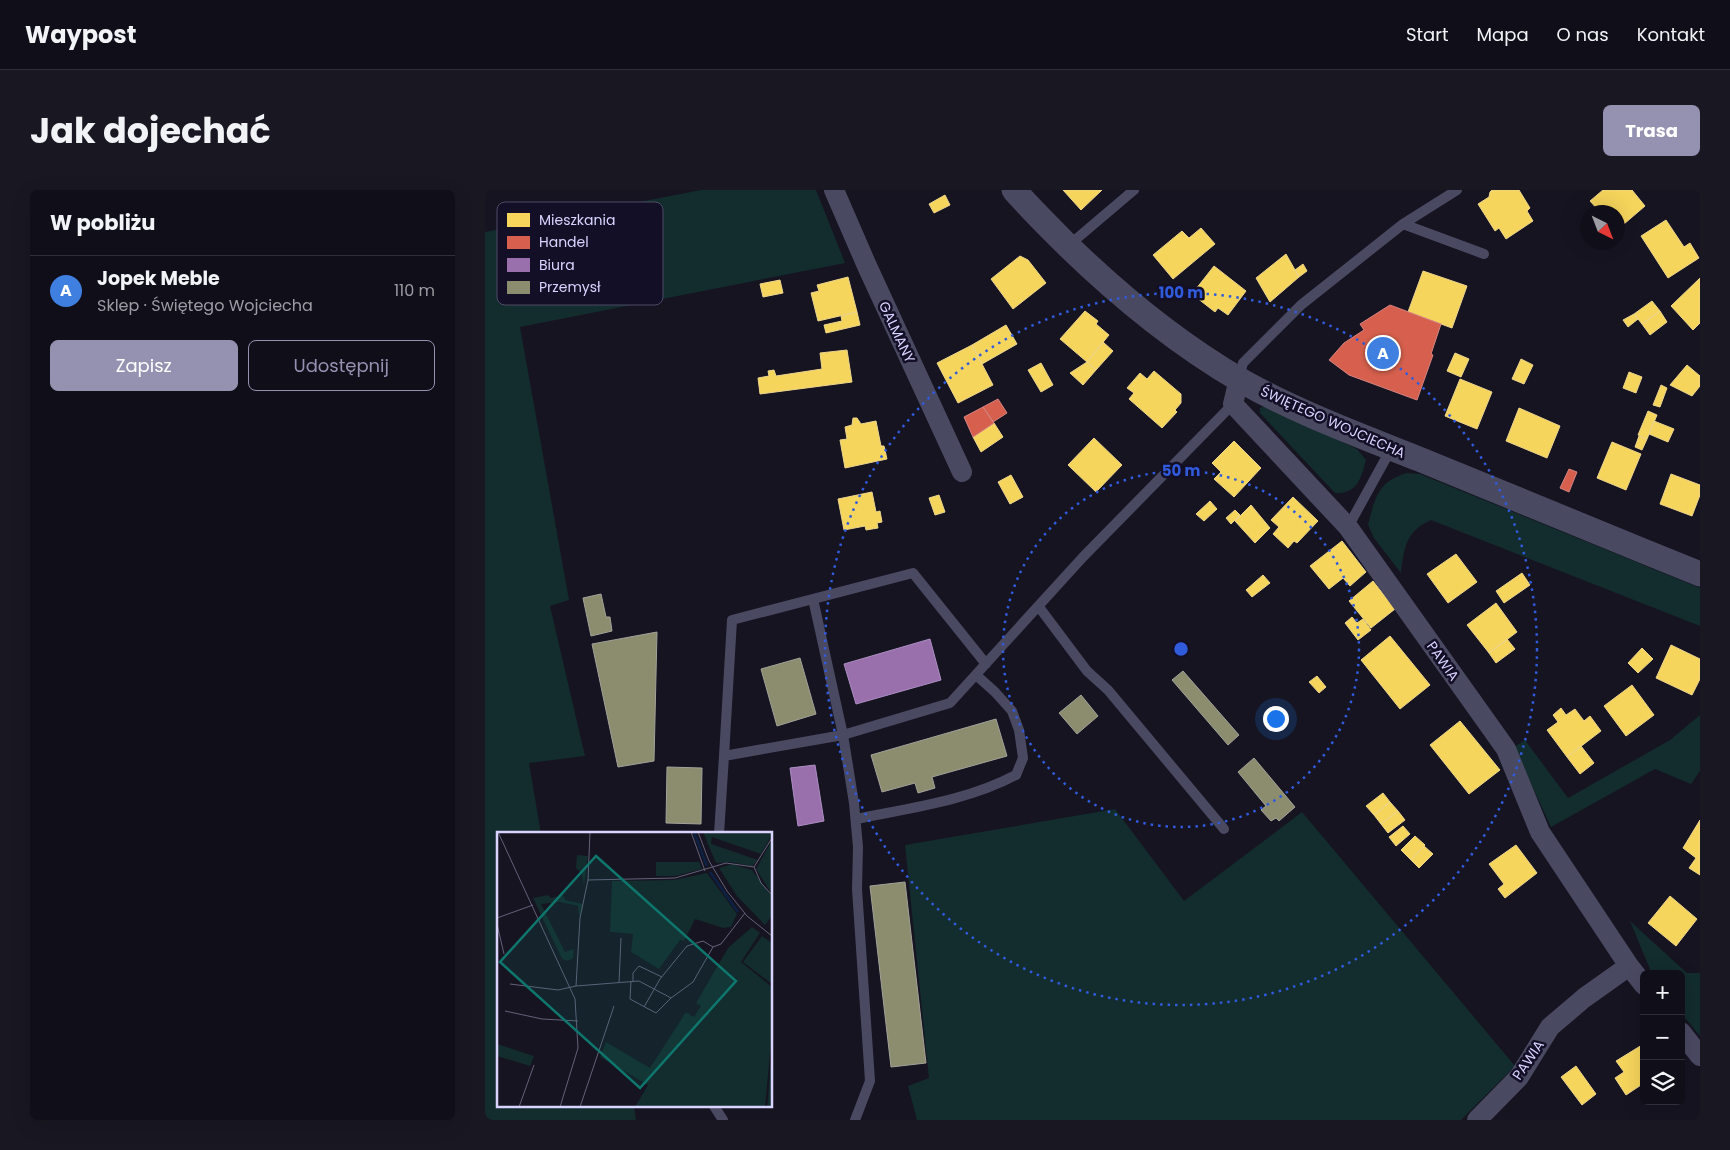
<!DOCTYPE html>
<html lang="pl">
<meta charset="utf-8">
<style>
body{margin:0;font-family:Poppins,sans-serif;background:#191822;color:#f1f3f6}
.controls{position:absolute;right:15px;bottom:15px;display:grid;overflow:hidden;border-radius:8px;box-shadow:0 5px 20px #0002}
.controls button{width:45px;height:45px;display:grid;place-items:center;padding:0;border:0;border-bottom:1px solid #302f38;background:#100f19;color:#f1f3f6;font:25px sans-serif}
.compass{position:absolute;left:1095px;top:15px;width:45px;height:45px;border-radius:50%;background:#100f19;box-shadow:0 5px 20px #0002;rotate:138deg}
.you{position:absolute;left:790px;top:528px;width:18px;height:18px;margin:-12px;border:4px solid #fff;border-radius:50%;background:#1a73e8;box-shadow:0 0 0 8px #1a73e833}
.badge{display:grid;place-items:center;width:32px;height:32px;border-radius:50%;background:#9591b1;color:#fff;font-size:16px;font-weight:700}
.pin{position:absolute;translate:-50% -50%;border:2px solid #fff;box-shadow:0 1px 5px #0006}
.list{margin:0;padding:0;list-style:none}
h2{display:flex;justify-content:space-between;align-items:center;height:65px;margin:0;padding:0 20px;font-size:21px}
h2 small{font-size:16px;font-weight:400;color:#9c9ca2}
.list li{display:grid;grid-template-columns:32px 1fr auto;gap:15px;align-items:center;box-sizing:border-box;height:70px;padding:0 20px;border-top:1px solid #302f38}
.list b{display:block;font-size:19px;white-space:nowrap}
.list p{margin:0;font-size:16px;white-space:nowrap;color:#9c9ca2}
.list em{font-size:16px;font-style:normal;color:#9c9ca2}
.actions{display:flex;gap:10px;padding:15px 20px}
.actions a{flex:1;padding:11px 0;border:1px solid #9591b1;border-radius:8px;text-align:center;font-size:18px;color:#9591b1}
.actions .main{background:#9591b1;color:#fff}
.icon{flex:none;width:28px;height:28px;fill:none;stroke:currentColor;stroke-width:2;stroke-linecap:round;stroke-linejoin:round}
.map{position:relative;flex:none;width:1215px;height:930px;overflow:hidden;border-radius:8px}
header{display:flex;align-items:center;gap:30px;box-sizing:border-box;height:70px;padding:0 25px;background:#100f19;border-bottom:1px solid #302f38}
header strong{font-size:24px}
nav{display:flex;gap:28px;margin-inline-start:auto;font-size:18px}
.intro{display:flex;align-items:center;justify-content:space-between;box-sizing:border-box;height:120px;padding:0 30px}
h1{margin:0;font-size:35px}
.button{padding:12px 22px;border-radius:8px;background:#9591b1;color:#fff;font-size:18px;font-weight:700}
main{display:flex;gap:30px;padding:0 30px}
aside{flex:1;background:#100f19;border-radius:8px;box-shadow:0 5px 20px #0002}
.map>svg:first-child{display:block}
</style>
<header>
<strong>Waypost</strong>
<nav><a>Start</a><a>Mapa</a><a>O nas</a><a>Kontakt</a></nav>
</header>
<div class="intro"><h1>Jak dojechać</h1><a class="button">Trasa</a></div>
<main>
<aside>
<h2>W pobliżu<small></small></h2>
<ul class="list">
<li><span class="badge" style="background:#3f7fe0">A</span><div><b>Jopek Meble</b><p>Sklep · Świętego Wojciecha</p></div><em>110 m</em></li>
</ul>
<div class="actions"><a class="main">Zapisz</a><a>Udostępnij</a></div>
</aside>
<div class="map">
<svg width="1215" height="930" viewBox="0 0 1215 930">
<rect width="100%" height="100%" fill="#161421"/>
<path fill="#132c2d" d="M216 0H331L360 73 35 137 84 410 65 416 100 566 44 573 56 644H14V916H149L151 930H0V42Z
M780 216 872 259 881 270C876 289 872 304 850 303L775 223V218Z
M922 283 935 284 1215 398V436L946 330C921 341 919 358 916 383L889 348 883 335C890 308 893 291 922 283Z
M1215 525V581L1206 594 1170 579 1066 637 1029 557 1040 550 1083 608 1185 550Z
M630 619 699 711 817 622 1030 876 976 930H432L423 896 444 888 420 655Z
M1145 731 1202 783H1215V846L1196 823V784H1167Z"/>
<path fill="#f6d55c" stroke="#edd58d" d="M578 0H617L596 20Z
M1007 0H1034L1045 18 1042 21 1048 31 1021 49 1014 38 1010 41 993 14 1004 7 1005 2Z
M1118 0H1147L1160 16 1132 40V22H1115L1105 11Z
M460 5 465 15 449 23 444 14Z
M1181 30 1199 57 1205 53 1214 68 1183 88 1156 46Z
M716 38 730 54 688 89 668 65 697 41 704 48Z
M801 64 814 87 785 112 771 88Z
M535 66 543 70 561 93 528 119 506 89Z
M818 74 822 81 814 87 810 80Z
M729 76 761 101 743 125 733 118 730 122 707 104Z
M938 81 982 96 967 138 923 122Z
M363 87 372 122 333 131 326 103 334 101 332 95Z
M1215 88V133L1208 140 1186 116Z
M295 90 298 103 278 107 275 94Z
M1167 111 1175 121 1157 134 1149 124Z
M600 121 613 131 611 134 624 145 602 172 575 149Z
M1175 121 1182 132 1165 145 1157 134Z
M372 122 375 135 341 143 339 135 357 131 356 126Z
M1149 124 1153 129 1143 137 1138 130Z
M521 135 532 154 497 174 487 155Z
M618 152 628 161 611 180 602 172Z
M487 155 508 195 473 213 452 173Z
M362 160 367 192 275 204 273 188 284 186 283 181 289 180 291 186 337 179 335 163Z
M970 163 984 169 976 187 962 181Z
M1036 169 1048 175 1039 194 1027 189Z
M602 172 611 180 598 195 585 183Z
M556 173 568 195 556 202 543 180Z
M1202 175 1215 186V196L1207 206 1185 195Z
M669 181 696 204V213L690 220 692 222 677 238 644 209 649 203 642 198 655 183 662 189Z
M1144 182 1157 187 1151 203 1138 198Z
M975 189 1007 202 992 239 960 226Z
M1176 195 1182 198 1175 217 1168 215Z
M1034 218 1075 236 1062 268 1021 251Z
M1163 221 1172 225 1162 249 1153 245Z
M368 228H372L376 234 391 231 396 256H399L402 269 360 278 355 250 362 249 360 237 367 235Z
M1169 231 1189 239 1183 252 1164 244Z
M509 233 518 247 496 262 488 247Z
M1154 246 1162 249 1157 260 1150 257Z
M609 248 637 275 611 302 583 275Z
M749 251 776 278 749 307 729 289 736 282 727 273Z
M1127 252 1156 264 1141 300 1112 288Z
M1186 284 1215 295V305L1207 326 1175 314Z
M526 285 538 307 525 314 513 292Z
M387 302 391 322 395 321 397 332 392 333 393 338 381 340 380 336 359 340 353 309Z
M454 305 460 322 450 325 444 308Z
M808 307 833 331 812 353 809 351 803 358 788 344 794 337 786 330Z
M725 311 732 319 719 331 711 324Z
M766 315 785 338 770 353 750 331Z
M750 320 755 325 746 334 741 328Z
M857 351 881 382 865 396 858 388 844 399 825 376Z
M971 364 992 392 963 413 942 384Z
M1037 383 1045 395 1019 413 1011 401Z
M778 385 785 393 767 407 761 400Z
M888 391 910 419 886 438 864 411Z
M1011 413 1032 442 1004 463 982 435Z
M867 427 872 433 878 429 886 440 873 450 860 433Z
M905 446 945 495 915 519 876 470Z
M1022 449 1030 459 1011 473 1004 463Z
M1186 455 1215 469V489L1207 505 1171 488Z
M1157 458 1168 469 1153 483 1143 473Z
M832 486 841 497 834 503 824 492Z
M1147 495 1169 525 1141 546 1119 516Z
M1076 518 1081 525 1090 519 1099 531 1105 526 1116 541 1082 567 1062 540 1073 532 1068 525Z
M975 531 1015 580 984 604 945 555Z
M1096 556 1109 573 1095 584 1082 567Z
M898 603 905 612 889 625 881 616Z
M905 612 913 621 896 634 889 625Z
M913 621 920 630 903 643 896 634Z
M1215 630V685L1204 678 1211 668 1198 658Z
M918 636 925 644 911 656 904 647Z
M930 646 940 655 926 670 916 660Z
M1031 655 1052 683 1020 708 1013 699 1019 694 1004 674Z
M939 656 948 664 934 678 926 670Z
M1185 706 1212 729 1191 756 1163 733Z
M1157 855 1159 858V893L1141 905 1130 888 1139 882 1131 871Z
M1091 876 1111 904 1097 915 1076 887Z"/>
<path fill="#d6604d" stroke="#d78382" d="M905 115 956 134 946 164 948 165 932 210 864 185 844 170 859 153 879 140 875 134Z
M513 209 522 223 508 232 498 217Z
M498 217 509 233 488 247 479 227Z
M1084 279 1092 282 1084 302 1075 298Z"/>
<path fill="#9970ab" stroke="#ac8ec4" d="M445 449 456 490 371 514 359 474Z
M330 575 339 631 313 636 305 578Z"/>
<path fill="#8c8c6e" stroke="#a3a29a" d="M116 404 121 427H125L127 441 106 446 98 408Z
M172 442 169 571 133 577 107 454Z
M315 468 331 524 292 536 276 479Z
M698 481 754 545 743 555 687 490Z
M596 505 613 526 592 544 574 523Z
M511 529 522 566 447 587 450 598 433 603 430 593 397 602 386 565Z
M769 568 810 617 794 631 791 628 786 631 776 620 781 616 753 582Z
M182 577 217 578 216 634 181 633Z
M420 692 441 873 406 877 385 696Z"/>
<g fill="none" stroke-linecap="round" stroke-linejoin="round">
<path stroke="#4a4962" stroke-width="10" d="M918 34 999 64
M583 56 649 0
M754 188 758 173 816 115 918 34 972 0
M863 337 906 259
M328 409 358 545 369 613 373 657 372 699 385 891 370 930
M554 417 602 481 623 500 739 639
M501 474 428 383 247 430 239 566 358 545 465 513 598 367 748 214
M371 629C425 618 482 611 531 585L538 568 534 540 527 521 510 502 491 485
M234 644 239 566
M229 916 238 930"/>
<path stroke="#4a4962" stroke-width="20" d="M349 0 382 76 477 282
M754 189 748 214 863 337 1021 559 1055 642 1144 776 1159 795
M1196 842 1215 866
M992 930 1034 887 1065 837 1099 808 1144 776"/>
<path stroke="#4a4962" stroke-width="25" d="M529 0C545 18 562 35 579 52 632 104 690 152 755 190 811 222 874 245 934 269 1027 307 1121 346 1215 384"/>
</g>
<g fill="none" stroke="#305bdc" stroke-width="2.5" stroke-dasharray="2.5 5">
<circle cx="696" cy="459" r="178"/>
<circle cx="696" cy="459" r="356"/>
</g>
<g text-anchor="middle" dominant-baseline="central" stroke-width="5" stroke-linejoin="round" paint-order="stroke">
<g font-size="14" fill="#d9d4ff" stroke="#130f26">
<text transform="translate(412 142) rotate(65)">GALMANY</text>
<text transform="translate(848 232) rotate(24)">ŚWIĘTEGO WOJCIECHA</text>
<text transform="translate(958 471) rotate(55)">PAWIA</text>
<text transform="translate(1043 870) rotate(-56)">PAWIA</text>
</g>
</g>
<g transform="translate(12 642)">
<rect width="275" height="275" fill="#161421"/>
<path d="M206 0H275V3L264 22 215 5 214 12 261 28 255 34 233 30 219 31ZM275 8V62L259 37ZM80 23 91 24 87 53 85 42 79 36ZM159 30H202L205 37 178 44H159ZM235 32 255 38 275 64V84L268 93 240 64 222 36ZM210 41 240 82 234 95 226 96 198 87 187 109 183 108 162 137 134 120 136 102 113 100 115 49 177 48ZM51 63 54 66 66 63 68 68 86 72 82 85 81 74 63 70 44 72 68 120 77 117 76 126 71 129 65 127 36 66ZM255 95 263 101 244 130 275 155V201L268 275H138L151 253 103 225 109 210 153 236 189 180 197 185 204 174 199 171 231 116ZM265 104 275 111V152L246 130ZM275 211V275H270L271 268ZM0 212 37 224 33 234 0 224Z" fill="#132c2d"/>
<path fill="none" stroke="#0d2144" stroke-width="2.5" d="M197 0 210 34M213 40 241 80"/>
<path fill="none" stroke="#64617a" stroke-width="1" d="M1 0 78 167 81 216 63 275M194 0 208 39M201 0 212 29 230 59 250 84 275 104M257 35 264 51 275 63M91 48 178 46 229 31 257 35 275 6M0 86 36 73M0 92 7 122M136 149V141L142 134 165 145M122 151 124 106M13 152 61 158 79 154 142 149 174 166 159 181 133 167 134 149M79 154 83 86 91 48 93 0M174 166 196 150 216 115 224 112 248 81M147 175 163 147 190 114 206 109 216 115M8 179 45 187 81 189M22 275 37 233M83 275 117 174"/>
<path fill="#0f766e" fill-opacity="0.15" stroke="#0f766e" stroke-width="2.5" d="M99 24 239 149 143 256 3 130Z"/>
<rect width="275" height="275" fill="none" stroke="#d9d4ff" stroke-width="2.5"/>
</g>
<rect x="12" y="12" width="166" height="103" rx="8" fill="#130f26" stroke="#4e4a67" stroke-width="1"/>
<rect x="22" y="23" width="23" height="14" fill="#f6d55c"/>
<rect x="22" y="46" width="23" height="13" fill="#d6604d"/>
<rect x="22" y="68" width="23" height="14" fill="#9970ab"/>
<rect x="22" y="91" width="23" height="13" fill="#8c8c6e"/>
<g font-size="14" fill="#d9d4ff">
<text x="54" y="35">Mieszkania</text>
<text x="54" y="57">Handel</text>
<text x="54" y="80">Biura</text>
<text x="54" y="102">Przemysł</text>
</g>
<circle cx="696" cy="459" r="8" fill="#305bdc" stroke="#130f26" stroke-width="2.5"/>
<g font-size="15" text-anchor="middle" font-weight="bold" fill="#305bdc" stroke="#130f26" stroke-width="5" stroke-linejoin="round" paint-order="stroke">
<text x="696" y="108">100 m</text>
<text x="696" y="286">50 m</text>
</g>
</svg>
<div class="controls">
<button>+</button>
<button>−</button>
<button><svg class="icon" aria-label="layers" viewBox="0 0 24 24"><path d="M12 4l9 5-9 5-9-5zM3 14l9 5 9-5"/></svg></button>
</div>
<svg class="compass" viewBox="-18 -18 36 36"><path d="M0-13l5 13h-10z" fill="#e53935"/><path d="M0 13l5-13h-10z" fill="#9c9ca2"/></svg>
<div class="you"></div>
<div class="pin badge" style="left:898px;top:163px;background:#3f7fe0">A</div>
</div>
</main>
